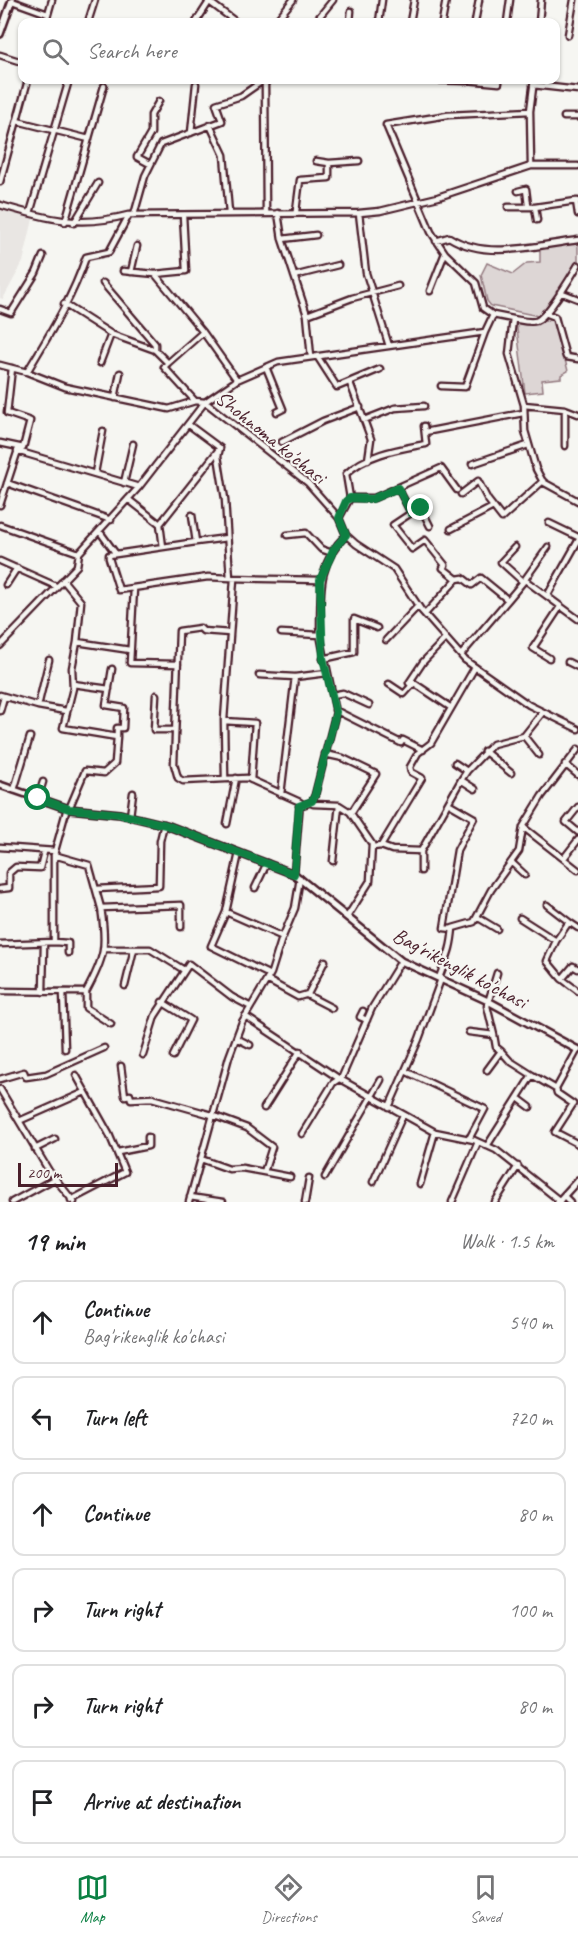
<!DOCTYPE html>
<meta charset="utf-8">
<style>
body{margin:0;font-family:Caveat,sans-serif;background:#f2f2f2;color:#202124}
.scale{position:absolute;left:18px;bottom:15px;width:100px;box-sizing:border-box;padding-left:6px;border:3px solid #4a1f2b;border-top:0;font-size:16px;line-height:21px;white-space:nowrap;color:#4a1f2b;-webkit-text-stroke:4px #f6f6f2;paint-order:stroke}
.stop{position:absolute;width:18px;height:18px;margin:-14px;border:4px solid #0b8043;border-radius:50%;background:#fff}
.stop.end{background:#0b8043;border-color:#fff;box-shadow:0 2px 6px #0008}
.list{margin:0;padding:0;list-style:none}
h2{display:flex;justify-content:space-between;align-items:center;height:78px;margin:0;padding:0 24px;font-size:26px}
h2 small{font-size:20px;font-weight:400;color:#757577}
.list li{display:grid;grid-template-columns:39px 1fr auto;gap:18px;align-items:center;box-sizing:border-box;height:84px;margin:0 12px 12px;padding:0 12px;border:2px solid #e0e0e0;border-radius:12px}
.list b{display:block;font-size:22px;white-space:nowrap}
.list p{margin:0;font-size:20px;white-space:nowrap;color:#757577}
.list em{font-size:20px;font-style:normal;color:#757577}
.icon{flex:none;width:33px;height:33px;fill:none;stroke:currentColor;stroke-width:2;stroke-linecap:round;stroke-linejoin:round}
.map{position:relative;flex:none;width:578px;height:1202px;overflow:hidden}
.search{position:absolute;background:#fff;box-shadow:0 2px 4px #0004;left:18px;right:18px;top:18px;height:66px;display:flex;align-items:center;gap:15px;box-sizing:border-box;padding:0 21px;border-radius:12px;color:#757577;font-size:22px}
.sheet{height:654px;background:#fff}
nav{display:flex;justify-content:space-around;align-items:center;box-sizing:border-box;height:84px;border-top:2px solid #e0e0e0;background:#fff;font-size:16px;color:#757577}
nav a{display:grid;justify-items:center;gap:3px}
nav .on{color:#0b8043}
.map>svg:first-child{display:block}
</style>
<div class="map">
<svg width="578" height="1202" viewBox="0 0 578 1202">
<rect width="100%" height="100%" fill="#f6f6f2"/>
<filter id="ink" filterUnits="userSpaceOnUse"><feTurbulence type="fractalNoise" baseFrequency=".0167" numOctaves="2"/><feDisplacementMap in="SourceGraphic" scale="12" xChannelSelector="R" yChannelSelector="G"/><feConvolveMatrix kernelMatrix="1 2 1 2 8 2 1 2 1" color-interpolation-filters="sRGB"/></filter>
<g filter="url(#ink)">
<path fill="#e9e6e3" d="M0 209 33 219 23 262 3 299 0 298Z"/>
<path fill="#ddd6d5" stroke="#947a80" stroke-width="1.5" d="M578 242V261L543 314 538 316 491 306 487 301 481 275 487 263 513 274 527 263 540 262V250L546 246Z
M554 318 568 371 561 375V378L542 380 543 391 525 393 516 321 533 325Z"/>
<g fill="none" stroke-linecap="round" stroke-linejoin="round">
<g stroke="#4a1f2b" stroke-width="9">
<path id="minor" d="M207 0 236 22
M12 1 48 14 52 0
M45 22 48 14
M88 22 95 0
M196 22 209 2
M275 22 293 0
M315 22 333 0
M350 22 351 11
M379 22 382 0
M410 22 414 0
M442 22 446 0
M475 22 479 0
M507 22 510 0
M539 22 541 0
M568 35 574 0
M0 55 22 62
M429 80 466 81
M466 80 499 83V80
M533 85 578 90
M530 111 448 115 386 125 431 232 445 253 476 283 483 308 493 315 513 319 509 354 524 405 525 431 536 469 543 482 578 501
M564 117H578
M17 121 89 139
M210 125 224 155 229 213
M191 133 196 84
M329 163 359 161
M150 164 137 157 151 133V115L159 101
M531 166 530 111 534 80
M0 182 28 80
M518 191 526 189 528 205
M578 201H576L578 214
M0 205C47 219 79 228 128 215L359 213 380 211 438 197 531 166H578
M508 207H535
M296 211 300 180 329 178V163L316 161
M30 213 69 80
M266 213 265 84 268 80
M278 213 282 239 307 315 311 357
M359 213 366 273 389 346
M134 215 145 176 161 144 222 121 216 104 241 96 261 82 255 80
M183 215 186 271 155 274 203 332
M537 220 535 207 576 201
M65 222 104 86
M74 223 98 183
M282 239 316 235
M436 241 449 237C487 261 536 245 578 240
M123 271 155 274
M131 272 137 246
M294 276 338 265
M103 283 155 344V350
M430 291 445 253
M560 292 578 299
M64 304 111 334 155 350 168 363 164 367 195 401
M0 309 11 313 36 273 43 256
M545 313 555 317 566 357 578 359
M307 315 352 298 398 286
M513 319C520 320 529 323 536 321 547 317 571 277 578 265
M317 356 337 387 380 369
M100 363 111 334
M168 363 203 332 237 380
M0 365 27 372 65 387 169 409 195 401 205 402 308 483 339 518 346 535 356 544 394 569 421 610 465 660 529 705 578 729
M266 367 283 409 277 412
M27 372C49 335 72 299 86 257L109 252 129 215
M350 383 364 420 395 408 424 406
M441 386 465 387 485 332
M115 398 120 373
M524 405 565 409V446
M565 409 578 414
M364 420 371 439 368 460
M425 432 523 413
M282 442 323 421 360 407
M0 443 19 447
M220 448 218 456 225 499 230 578 320 580
M17 451 139 487
M472 464 528 445
M95 473 103 431
M7 483 111 520
M124 483 133 444
M398 488 411 513 421 508 430 526
M461 494 478 481 488 500 502 518 543 481
M350 498 346 474C366 454 399 449 426 444L424 426
M128 499 160 524
M0 505 19 447 23 448 30 421 7 413 12 368
M411 513 393 525 412 549 425 540 445 565 443 568 457 579
M339 518 350 498H374L441 468 457 490
M549 523 578 537
M0 525 79 553
M451 529 493 507
M100 532 116 554 109 555V558L119 590 208 577 230 578
M287 535 306 533 321 549 332 553
M196 542 227 538
M163 547 196 542 192 515
M116 554 163 547 160 524 220 448 189 425
M0 561 56 586
M63 580 81 602 77 642
M525 580 578 619
M523 582 548 547
M6 585 17 568
M134 588 130 663 178 664
M547 596 578 541
M508 600 523 582 501 562 515 547
M425 614 457 579 463 578 472 585 481 578 508 600 461 655
M230 633 203 631 200 628 179 631 174 764 178 778 183 781 247 778 300 802 294 874
M281 633 320 635 336 712 315 795 312 802 299 806
M320 635C321 596 316 564 346 535
M386 640 418 606
M0 646 77 566 79 553 139 487 205 402 237 380 278 362 485 332 493 315
M549 658 533 648 560 607
M323 659 354 652V619L377 628
M49 660 38 706 66 711
M568 662 578 667
M112 669 106 705 124 708 123 728H117V737L63 728 73 688 72 668 77 642 130 650
M259 675 295 677
M73 684 109 689
M389 684 404 694 414 683 450 707
M411 685 409 683 423 662 446 638
M0 695 38 706
M156 695 154 730H175
M333 695 343 693 369 705
M335 710 401 743 403 740 423 750
M0 711 4 697
M224 721 255 723 251 780
M524 736 539 755
M484 751 511 773
M325 754 343 758 376 774 351 813
M455 763 467 771 493 744 524 736 543 712
M565 764 578 775
M467 771 461 780 475 789
M225 778 224 720 234 579
M14 790 30 737
M281 794 295 677 327 673
M38 798 43 782
M312 802 313 804 339 805 350 812 372 844 370 881 347 917
M578 807 566 822 578 832
M69 809 85 771 104 773 115 763 117 737
M130 816 133 793
M227 824 236 778
M523 827 578 870
M381 846 392 850 421 851
M0 847 55 851 67 808
M373 847 381 846 422 778 411 772 410 767 418 753 431 743 475 667
M55 851 54 855 89 865 101 908 181 905V927
M564 858 578 840
M333 861 339 805
M511 862 525 875
M421 871V851L448 803
M255 888 267 863
M0 889 9 888V873L16 867 40 868 44 852
M96 889 159 886 160 841 164 824
M547 905 569 922
M226 912 239 853
M477 917 497 929
M520 918 556 941
M578 928 569 922 556 941 547 961 562 979 573 966 578 969
M453 929 444 928 457 850 474 818 448 803 461 780
M54 942 68 943V953
M0 944 54 942V855
M104 949H134L125 986
M134 949H150L184 970
M270 975 211 946 226 912 283 937
M439 978C447 956 451 952 453 928L474 922 491 890 519 851 523 827 542 796 578 749
M562 979 578 991
M267 980 298 997 308 994 325 961
M0 991 86 992C105 957 107 947 101 908
M43 992 44 943
M63 992 65 1049
M86 992V1008L111 1024
M307 995 332 1008
M162 1002 191 1020 173 1056
M363 1011 360 1017 367 1020
M245 1016 338 1078 435 1132 474 1140 496 1150 560 1201
M469 1032 494 1035 487 1006 497 973
M236 1038 250 1045
M143 1055 155 1016 189 964 232 997 251 1007
M121 1066 125 1096 130 1095 131 1099 152 1098 212 1115
M487 1070 501 1051 496 1047 494 1035
M405 1071 485 1109 469 1139
M532 1075 556 1089 578 1049
M0 1079 24 1072 26 1077 46 1074 104 1048
M0 1089 49 1171 74 1202
M556 1089 557 1093 573 1104 555 1132 578 1144
M518 1098 530 1107
M389 1107 419 1039 441 979
M264 1108 300 1051
M212 1115 247 1128 272 1147 264 1172 290 1177
M19 1121 85 1092
M302 1134 333 1083 342 1077 372 1008 401 961
M487 1146 532 1075 510 1061 501 1051
M35 1149 55 1139
M118 1152 148 1146V1137
M201 1159 229 1169 242 1168 264 1172
M325 1177 381 1080
M373 1182 403 1115
M420 1184 435 1132
M564 1196 570 1202
M190 1197 223 1202
M71 1200 125 1172 109 1134 76 1075
M12 1202 54 1179
M189 1202 229 1057 242 1022 271 973 281 941 295 908 300 878
M305 1202 309 1178
M452 1202 478 1142
M495 1202 518 1166"/>
</g>
<g stroke="#4a1f2b" stroke-width="10">
<path id="major" d="M0 34 12 0
M0 785 69 809 120 814 166 825 294 874 401 961 488 1001 578 1050
M558 1202 578 1180"/>
</g>
<use href="#minor" stroke="#f6f6f2" stroke-width="4.5"/>
<use href="#major" stroke="#f6f6f2" stroke-width="5"/>
</g>
</g>
<g fill="none" stroke-linecap="round" stroke-linejoin="round" filter="url(#ink)">
<path stroke="#0b8043" stroke-width="8" d="M38 798 69 809 120 814 166 825 294 874 299 806 312 801 315 795 336 712 323 658 320 580 334 549 346 535 339 518 346 501 350 498 372 499 398 488 411 513 421 508"/>
</g>
<g text-anchor="middle" dominant-baseline="central" stroke-width="4.5" stroke-linejoin="round" paint-order="stroke">
<g font-size="21" fill="#4a1f2b" stroke="#f6f6f2">
<text transform="translate(271 437) rotate(39)">Shohnoma ko'chasi</text>
<text transform="translate(460 968) rotate(28)">Bag'rikenglik ko'chasi</text>
</g>
</g>
</svg>
<div class="scale">200 m</div>
<div class="stop" style="left:38px;top:798px"></div>
<div class="stop end" style="left:421px;top:508px"></div>
<div class="search"><svg class="icon" aria-label="search" viewBox="0 0 24 24"><circle cx="10" cy="10" r="6"/><path d="M15 15l6 6"/></svg>Search here</div>
</div>
<section class="sheet">
<h2>19 min<small>Walk · 1.5 km</small></h2>
<ul class="list">
<li><svg class="icon" aria-label="ahead" viewBox="0 0 24 24"><path d="M12 20V5M6 11l6-6 6 6"/></svg><div><b>Continue</b><p>Bag'rikenglik ko'chasi</p></div><em>540 m</em></li>
<li><svg class="icon" aria-label="left" viewBox="0 0 24 24"><path d="M17 20v-9H6M10 6l-5 5 5 5"/></svg><div><b>Turn left</b></div><em>720 m</em></li>
<li><svg class="icon" aria-label="ahead" viewBox="0 0 24 24"><path d="M12 20V5M6 11l6-6 6 6"/></svg><div><b>Continue</b></div><em>80 m</em></li>
<li><svg class="icon" aria-label="right" viewBox="0 0 24 24"><path d="M7 20v-9h11M14 6l5 5-5 5"/></svg><div><b>Turn right</b></div><em>100 m</em></li>
<li><svg class="icon" aria-label="right" viewBox="0 0 24 24"><path d="M7 20v-9h11M14 6l5 5-5 5"/></svg><div><b>Turn right</b></div><em>80 m</em></li>
<li><svg class="icon" aria-label="arrive" viewBox="0 0 24 24"><path d="M6 21V4h12l-3 4 3 4H6"/></svg><div><b>Arrive at destination</b></div></li>
</ul>
</section>
<nav>
<a class="on"><svg class="icon" aria-label="map" viewBox="0 0 24 24"><path d="M3 6l6-2 6 2 6-2v14l-6 2-6-2-6 2zM9 4v14M15 6v14"/></svg>Map</a>
<a><svg class="icon" aria-label="directions" viewBox="0 0 24 24"><path d="M12 3l9 9-9 9-9-9zM9 14v-3h6M13 9l2 2-2 2"/></svg>Directions</a>
<a><svg class="icon" aria-label="saved" viewBox="0 0 24 24"><path d="M7 4h10v16l-5-4-5 4z"/></svg>Saved</a>
</nav>
